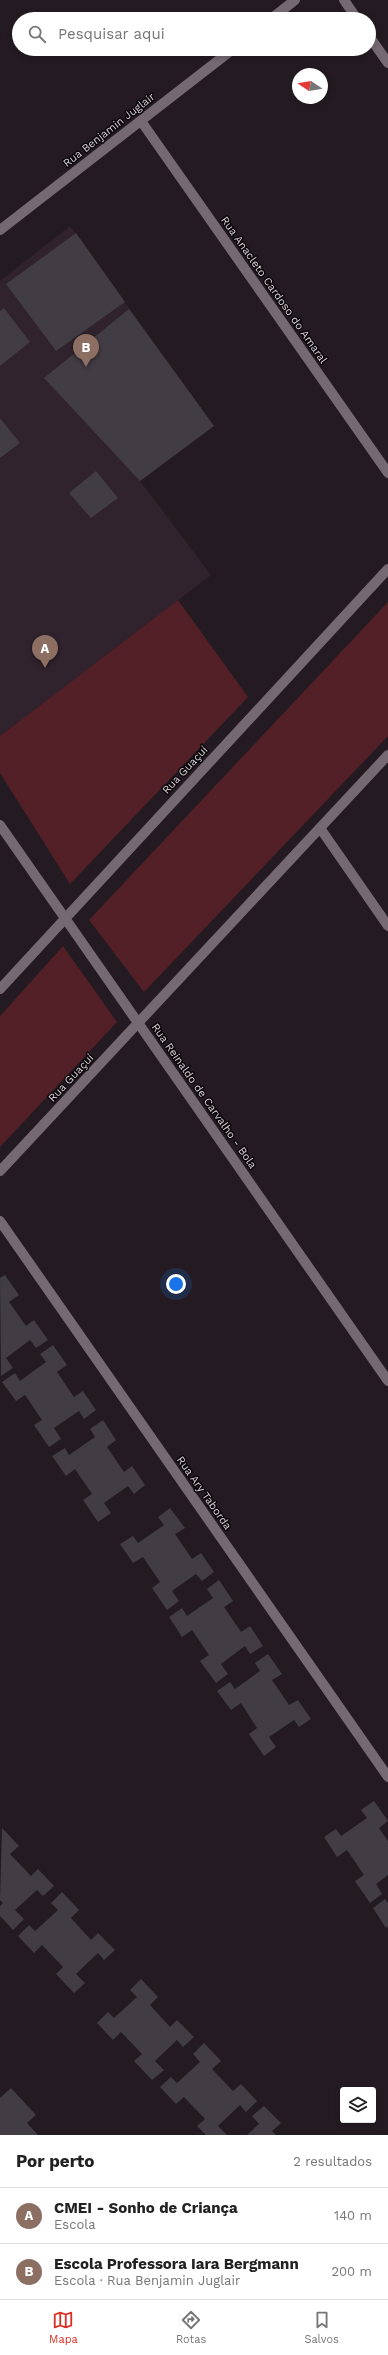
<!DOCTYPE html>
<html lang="pt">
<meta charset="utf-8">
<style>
body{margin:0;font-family:"Work Sans",sans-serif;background:#f2f2f2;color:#222}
.controls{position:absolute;right:12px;bottom:12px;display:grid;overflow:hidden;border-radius:4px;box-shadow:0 2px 6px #0003}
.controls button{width:36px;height:36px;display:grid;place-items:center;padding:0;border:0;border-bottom:1px solid #e0e0e0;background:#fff;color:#222;font:20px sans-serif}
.compass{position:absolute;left:292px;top:68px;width:36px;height:36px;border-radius:50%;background:#fff;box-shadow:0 2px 6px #0003;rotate:282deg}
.you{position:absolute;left:176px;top:1284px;width:14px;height:14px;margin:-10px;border:3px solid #fff;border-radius:50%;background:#1a73e8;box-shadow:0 0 0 6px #1a73e833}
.badge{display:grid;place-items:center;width:26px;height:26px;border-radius:50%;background:#d93025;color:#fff;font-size:13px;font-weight:700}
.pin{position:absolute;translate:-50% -33px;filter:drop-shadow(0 1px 2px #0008)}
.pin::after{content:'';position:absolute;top:21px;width:14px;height:12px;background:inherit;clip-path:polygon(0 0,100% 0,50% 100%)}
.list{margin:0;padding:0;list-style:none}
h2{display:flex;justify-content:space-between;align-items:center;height:52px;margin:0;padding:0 16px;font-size:17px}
h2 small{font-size:13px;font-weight:400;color:#767676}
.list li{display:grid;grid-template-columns:26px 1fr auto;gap:12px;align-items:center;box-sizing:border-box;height:56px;padding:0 16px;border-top:1px solid #e0e0e0}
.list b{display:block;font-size:15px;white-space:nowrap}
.list p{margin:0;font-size:13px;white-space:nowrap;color:#767676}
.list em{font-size:13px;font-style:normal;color:#767676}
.icon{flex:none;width:22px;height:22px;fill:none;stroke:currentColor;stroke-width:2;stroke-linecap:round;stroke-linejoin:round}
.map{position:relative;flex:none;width:388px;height:2135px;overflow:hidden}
.search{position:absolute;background:#fff;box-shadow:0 2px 6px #0003;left:12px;right:12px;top:12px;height:44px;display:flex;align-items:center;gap:10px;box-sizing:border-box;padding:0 14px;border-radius:22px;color:#767676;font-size:15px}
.sheet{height:164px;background:#fff}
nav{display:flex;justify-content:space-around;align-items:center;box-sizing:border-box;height:56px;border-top:1px solid #e0e0e0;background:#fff;font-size:11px;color:#767676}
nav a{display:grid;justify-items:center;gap:2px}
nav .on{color:#d93025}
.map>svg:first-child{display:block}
</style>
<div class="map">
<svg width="388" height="2135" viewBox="0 0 388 2135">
<rect width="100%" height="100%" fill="#241b22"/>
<path fill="#30232d" d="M70 226 214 426 140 481 211 575 0 736V281Z"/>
<path fill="#522026" d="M178 600 248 697 70 884 0 773V736Z
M388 602V736L144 992 89 920Z
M63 946 117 1022 0 1147V1016Z"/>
<path fill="#423c45" d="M76 233 125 302 56 351 6 284Z
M4 308 30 342 0 366V311Z
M129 309 214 426 140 481 44 378Z
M0 418 20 443 0 458Z
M96 471 118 498 91 518 69 493Z
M5 1275 19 1295 9 1302 26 1326 34 1320 48 1340 36 1348 30 1340 6 1358 13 1368 1 1376 0 1278Z
M53 1345 67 1365 57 1372 74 1397 83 1391 96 1410 84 1419 79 1411 54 1428 61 1439 49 1447 34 1425 42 1420 25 1395 16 1401 2 1382 15 1373 20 1381 46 1362 40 1354Z
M103 1420 116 1440 107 1447 124 1472 132 1466 145 1485 134 1494 128 1486 104 1503 111 1513 98 1522 83 1500 92 1494 75 1469 66 1476 52 1456 65 1448 69 1455 95 1437 90 1429Z
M170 1508 185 1528 175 1534 192 1559 201 1553 214 1572 202 1581 196 1574 172 1591 179 1601 167 1610 152 1588 160 1582 143 1557 133 1563 120 1544 133 1536 138 1543 164 1525 158 1517Z
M219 1580 233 1601 224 1607 241 1632 250 1626 263 1646 250 1654 245 1646 221 1664 228 1674 216 1683 200 1661 209 1655 192 1630 182 1637 169 1617 182 1608 187 1616 213 1598 207 1589Z
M268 1654 282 1674 272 1680 289 1705 298 1700 311 1719 299 1727 294 1720 269 1737 276 1747 264 1756 249 1734 257 1728 241 1703 231 1710 217 1691 230 1682 235 1689 260 1671 255 1663Z
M374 1801 388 1821 379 1828 388 1841V1875L376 1884 382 1894 370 1903 355 1881 364 1875 347 1850 337 1857 324 1837 336 1829 341 1836 367 1818 361 1810Z
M2 1828 19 1846 10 1854 31 1876 38 1869 54 1886 43 1896 37 1890 15 1910 24 1919 13 1930 0 1916V1906L3 1903 0 1900Z
M62 1892 79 1910 71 1918 91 1940 98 1933 115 1950 104 1960 98 1953 76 1974 85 1983 74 1993 56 1974 63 1967 42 1945 34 1953 18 1936 29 1925 35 1931 58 1910 51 1903Z
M385 1899 388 1903V1926L386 1928 373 1908Z
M141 1979 158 1997 150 2005 170 2027 177 2020 194 2037 183 2047 177 2040 155 2061 164 2070 152 2080 134 2061 142 2054 121 2032 113 2040 97 2023 108 2012 114 2018 137 1997 130 1990Z
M204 2043 221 2061 212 2069 233 2091 241 2084 257 2101 246 2112 240 2105 218 2126 227 2135H206L197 2126 205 2119 184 2097 176 2104 160 2087 171 2077 177 2083 200 2062 193 2054Z
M11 2088 36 2115 27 2123 38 2135H0V2098Z
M264 2106 281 2123 272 2131 276 2135H247L259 2124 252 2116Z"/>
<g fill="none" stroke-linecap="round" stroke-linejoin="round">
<path stroke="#756a71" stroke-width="10" d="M344 0 357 19
M271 19 295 0
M369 36 388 63
M141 121 388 473
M0 230 233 49
M0 825 388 1381
M320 828 388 926
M0 1221 388 1777"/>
<path stroke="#756a71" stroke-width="10" d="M0 989 388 569
M0 1171 388 755"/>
</g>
<g text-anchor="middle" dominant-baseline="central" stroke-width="3" stroke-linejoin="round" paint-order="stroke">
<g font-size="11" fill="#d8d1d6" stroke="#0b070a">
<text transform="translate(109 130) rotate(-38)">Rua Benjamin Juglair</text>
<text transform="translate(274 290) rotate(55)">Rua Anacleto Cardoso do Amaral</text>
<text transform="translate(185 770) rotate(-47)">Rua Guaçuí</text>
<text transform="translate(71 1078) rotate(-47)">Rua Guaçuí</text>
<text transform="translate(204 1096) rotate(55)">Rua Reinaldo de Carvalho - Bola</text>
<text transform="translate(204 1493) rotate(55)">Rua Ary Taborda</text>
</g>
</g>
</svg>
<div class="controls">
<button><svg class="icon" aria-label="layers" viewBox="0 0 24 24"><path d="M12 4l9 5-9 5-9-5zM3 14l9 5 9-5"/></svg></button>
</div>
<svg class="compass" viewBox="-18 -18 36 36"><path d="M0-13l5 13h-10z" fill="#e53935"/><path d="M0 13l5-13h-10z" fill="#767676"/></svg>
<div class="you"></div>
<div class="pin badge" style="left:45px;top:668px;background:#8d6e63">A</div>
<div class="pin badge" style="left:86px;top:367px;background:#8d6e63">B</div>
<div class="search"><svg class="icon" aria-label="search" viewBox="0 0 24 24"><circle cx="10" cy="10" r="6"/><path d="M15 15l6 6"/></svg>Pesquisar aqui</div>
</div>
<section class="sheet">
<h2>Por perto<small>2 resultados</small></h2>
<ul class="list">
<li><span class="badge" style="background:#8d6e63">A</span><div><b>CMEI - Sonho de Criança</b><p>Escola</p></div><em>140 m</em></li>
<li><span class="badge" style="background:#8d6e63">B</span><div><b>Escola Professora Iara Bergmann</b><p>Escola · Rua Benjamin Juglair</p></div><em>200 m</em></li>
</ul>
</section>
<nav>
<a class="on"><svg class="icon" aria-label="map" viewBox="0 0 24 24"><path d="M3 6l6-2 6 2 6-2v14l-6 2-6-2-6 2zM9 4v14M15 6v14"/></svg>Mapa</a>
<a><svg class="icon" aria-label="directions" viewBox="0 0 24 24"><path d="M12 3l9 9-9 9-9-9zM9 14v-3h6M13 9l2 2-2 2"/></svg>Rotas</a>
<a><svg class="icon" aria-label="saved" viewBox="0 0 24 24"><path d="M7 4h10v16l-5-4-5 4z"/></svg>Salvos</a>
</nav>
